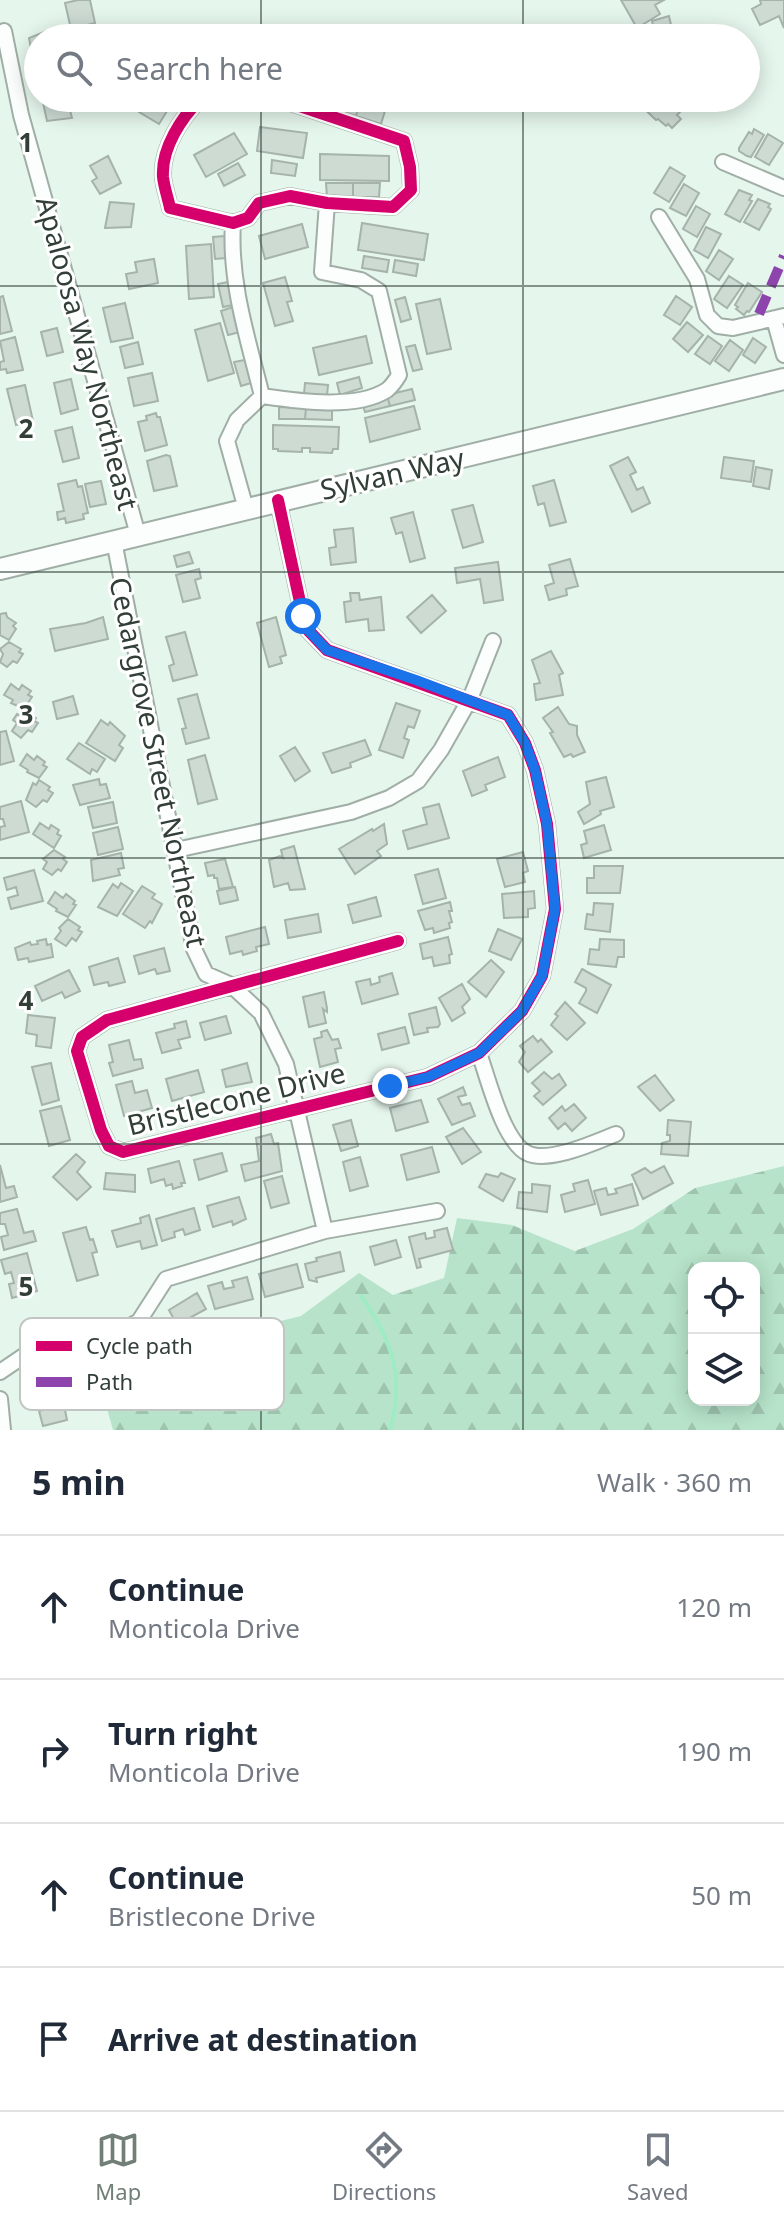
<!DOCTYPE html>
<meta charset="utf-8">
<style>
body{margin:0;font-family:"Noto Sans",sans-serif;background:#f6f6f7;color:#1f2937}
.controls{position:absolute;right:24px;bottom:24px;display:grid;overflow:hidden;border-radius:16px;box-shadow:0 4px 20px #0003}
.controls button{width:72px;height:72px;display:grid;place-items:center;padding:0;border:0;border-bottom:2px solid #e0e1e3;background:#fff;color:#1f2937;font:40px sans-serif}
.stop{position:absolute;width:24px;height:24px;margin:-18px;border:6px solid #1a73e8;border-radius:50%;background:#fff}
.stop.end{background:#1a73e8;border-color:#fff;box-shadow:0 2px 8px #0008}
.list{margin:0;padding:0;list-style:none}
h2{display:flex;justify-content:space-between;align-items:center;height:104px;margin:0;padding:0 32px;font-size:34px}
h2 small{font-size:26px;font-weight:400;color:#747a83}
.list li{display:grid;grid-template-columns:52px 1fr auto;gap:24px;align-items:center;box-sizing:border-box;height:144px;padding:0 32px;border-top:2px solid #e0e1e3}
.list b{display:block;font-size:30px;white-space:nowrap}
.list p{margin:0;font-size:26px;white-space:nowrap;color:#747a83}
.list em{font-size:26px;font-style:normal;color:#747a83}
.icon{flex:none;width:44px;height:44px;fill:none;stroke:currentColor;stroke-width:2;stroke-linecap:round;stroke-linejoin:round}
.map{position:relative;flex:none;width:784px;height:1430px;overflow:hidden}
.search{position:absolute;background:#fff;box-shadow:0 4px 20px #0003;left:24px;right:24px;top:24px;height:88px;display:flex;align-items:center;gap:20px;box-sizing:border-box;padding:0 28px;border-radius:44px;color:#747a83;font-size:30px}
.sheet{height:680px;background:#fff}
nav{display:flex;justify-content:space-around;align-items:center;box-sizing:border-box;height:112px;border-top:2px solid #e0e1e3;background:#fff;font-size:22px;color:#747a83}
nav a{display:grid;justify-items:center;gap:4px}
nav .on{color:#717f77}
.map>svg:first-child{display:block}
</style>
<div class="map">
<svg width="784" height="1430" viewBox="0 0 784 1430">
<defs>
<pattern id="forest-firs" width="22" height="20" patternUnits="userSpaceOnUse" patternTransform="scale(2)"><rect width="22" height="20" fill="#b7e3ca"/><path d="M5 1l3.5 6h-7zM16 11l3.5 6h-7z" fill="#9ec4ae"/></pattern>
</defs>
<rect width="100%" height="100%" fill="#e5f6ec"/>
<path fill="url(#forest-firs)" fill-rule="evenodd" d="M784 1166V1430H113L95 1366 301 1316 359 1273 393 1295 444 1278 457 1218 512 1225 575 1251 633 1229 695 1188ZM694 1268H754V1400H694Z"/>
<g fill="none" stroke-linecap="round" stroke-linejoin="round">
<path stroke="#9fecc4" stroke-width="4" d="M361 1296C392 1340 405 1377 390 1430"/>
</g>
<path fill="#cddbd3" stroke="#a5b3ab" stroke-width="2" d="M78 0H90L95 23 71 29 65 3Z
M621 0H664L655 5 660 14 637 28Z
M760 0H784V28L779 16 760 25 752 9 761 4Z
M669 16 674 38H656L652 21Z
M49 30V34L63 30 65 38H38V64L34 65 29 38Z
M42 98H67L72 118 47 121Z
M143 98H175L159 124 139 112 142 108 138 106Z
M334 98 360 103 356 116 331 108Z
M637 98H667L681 111 677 115 681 119 672 128 668 124 666 126 658 119 656 120 635 100Z
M360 103 385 111 381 124 356 116Z
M260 127 307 133 303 158 257 151Z
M754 129 764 135 751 157 747 156 739 151V148L749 132 752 134Z
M234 133 247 154 206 177 194 155Z
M768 134 783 143 769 165 755 157Z
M320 154 389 156V181L320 180Z
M108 156 121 183 100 194 92 181 97 178 90 166Z
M272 160 297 164 295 176 271 173Z
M238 163 245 175 224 186 218 174Z
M670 167 685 176 669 202 654 193Z
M326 183H353V197H327Z
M353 183H380L379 197H353Z
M684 184 699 193 686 216 670 208Z
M739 190 752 195 749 200 752 201 740 222 725 214Z
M758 199 770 204 768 207 771 209 759 230 744 222Z
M110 202 134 204 131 227 105 228Z
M696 206 710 214 697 237 683 229Z
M362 223 428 234 424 260 358 250Z
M302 224 308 247 265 259 259 236Z
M706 227 721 234 708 258 694 250Z
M225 236 226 258 215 259 213 237Z
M211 244 214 297 189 299 186 246Z
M719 250 733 259 719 280 706 271Z
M364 256 389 260 387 272 362 268Z
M154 259 158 283 129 289 126 274 137 272 135 262Z
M395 260 418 264 416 276 393 272Z
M729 276 743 285 727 308 714 299Z
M285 277 292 301 287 302 293 321 275 326 263 283Z
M228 282 233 305 223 307 218 284Z
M748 283 762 292 749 312 747 311 744 315 736 309 738 307 735 305Z
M3 296 12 331 0 334V297Z
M676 296 692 307 680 325 664 315Z
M405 297 411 319 401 322 395 300Z
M440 299 451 349 427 354 416 304Z
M125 303 133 338 111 342 103 308Z
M233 307 240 332 228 335 221 311Z
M687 322 703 335 688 352 673 339Z
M220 323 234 373 208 381 195 330Z
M57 328 63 352 47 356 41 332Z
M366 336 372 363 319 375 313 348Z
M708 336 722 346 710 364 695 354Z
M15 337 23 370 7 373 6 369 0 370V362L4 361 0 341Z
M753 338 766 347 755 363 743 355Z
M730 340 743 350 729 371 715 361Z
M138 342 143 364 125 368 120 347Z
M415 345 422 369 413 371 406 347Z
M245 360 251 383 241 386 234 362Z
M152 373 158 401 134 406 128 378Z
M359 377 362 388 340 395 337 383Z
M71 379 78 409 61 414 54 383Z
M305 383 328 385 327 396 304 394Z
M25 385 33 421 16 425 7 389Z
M412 389 415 400 390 406 387 395Z
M387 395 390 406 365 412 362 402Z
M414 406 420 429 370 442 365 418Z
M279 407 306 408 305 419H279Z
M306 408 332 409V420L305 419Z
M156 413 157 417H160L167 445 145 451 138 422 147 420 146 416Z
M273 425 339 427 338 449H333L332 453 310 452V448H302V452L278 451V449H273Z
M72 427 79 458 63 462 55 431Z
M166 455 170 456 177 486 154 491 147 461Z
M628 457 636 472 630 475 637 490 643 487 650 503 632 512 610 466Z
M724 457 754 461 751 482 721 478Z
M756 467 772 470 769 489 753 486Z
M76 480 78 487 82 486 88 513 83 514 84 519 66 523 65 518 58 520 57 512 64 511 58 484Z
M554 480 566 522 550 526 544 503 538 505 533 486Z
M101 481 106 504 90 507 85 484Z
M473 505 483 542 463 548 452 510Z
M413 512 425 558 410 562 402 532 396 534 391 518Z
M353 528 356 562 331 565 329 548 336 547 334 530Z
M189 552 193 563 177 567 174 556Z
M570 559 578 586 566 589 567 595 549 600 545 586 554 583 549 565Z
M498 562 503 600 484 603 480 579 457 583 455 568Z
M199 569 201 578 195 580 200 598 183 602 176 575Z
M350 593H359L360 600 381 597 384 630 369 631 368 619 346 622 344 602 351 601Z
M432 595 446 611 421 633 407 617Z
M6 613 7 617 16 623 13 626 16 629 9 640 0 635V614Z
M103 617 108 639 55 651 50 629 86 623Z
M276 617 286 655 280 657 282 663 269 667 257 623Z
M185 632 197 675 173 681 169 666 174 664 166 637Z
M9 642 21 649 19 652 23 654 17 663 13 661 7 667 0 662 3 654 0 649Z
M551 651 563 673 559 675 563 695 536 700 534 684 540 683 532 660Z
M11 684 19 690 22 685 31 691 28 695 32 697 24 709 11 703 13 700 4 695Z
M197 694 209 738 186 744 182 729 186 728 178 699Z
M73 696 78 714 57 719 53 702Z
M396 703 420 711 414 728 408 726 404 738 409 740 403 758 379 750Z
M558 707 569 724 577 726V735L585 752 573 757 571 754 564 757 550 733 553 732 543 718Z
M24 711 36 718 34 721 38 723 32 732 28 730 21 738 12 731 17 723 13 720 17 714 21 716Z
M101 720 108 725 110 722 125 736 119 745 123 748 115 761 86 743Z
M6 731 14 761 0 765V732Z
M365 740 371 755 350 763 351 767 332 773 323 753Z
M79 743 105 759 97 772 92 769 90 774 67 759Z
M295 747 310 771 295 781 280 756Z
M27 754 34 760 37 756 45 762 43 765 47 767 39 778 27 772 28 770 20 765Z
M205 755 217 799 198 804 188 760Z
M498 757 505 777 485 785 487 790 472 796 463 771Z
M606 777 614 807 600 811 601 814 584 824 578 812 590 804 586 782Z
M99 779 100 785 106 784 110 798 80 805 73 785Z
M39 780 50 787 48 790 53 793 47 802 43 800 36 807 26 800 33 783 36 785Z
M21 801 29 832 0 840V827L5 826 3 819H0V807Z
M113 802 117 823 93 828 88 807Z
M439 804 449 838 408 849 403 831 427 824 423 808Z
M40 823 49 829 51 825 59 830 57 834 61 836 54 848 33 834Z
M384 824 387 844 377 851 381 856 355 874 339 849 372 829 373 831Z
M604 825 611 850 584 858 581 845 587 843 584 831Z
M118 827 123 849 98 855 93 833Z
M294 846 305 889 290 890 288 883 274 887 269 860 280 856 283 858 281 850Z
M54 850 65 857 63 859 67 862 61 871 58 869 52 875 43 869 47 862 43 859Z
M523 852 528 871 523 873 525 882 505 887 497 859Z
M121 853 124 868 118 869 120 875 93 881 91 860Z
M225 859 233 887 219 889 217 878H214V875L208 876 205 863Z
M594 866H623L620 893H587V878H594Z
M438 869 446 898 423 904 415 875Z
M34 870 43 901 11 909 8 898 18 895 16 887 7 890 4 878Z
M121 883 133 891 117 916 98 907 113 884 118 888Z
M142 886 155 894 152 898 162 904 152 923 150 921 145 928 123 914Z
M235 887 238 900 220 904 217 891Z
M534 891 535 908 528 909V917L504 918 502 894Z
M55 892 63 898 66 894 75 901 73 904 76 905 68 917 56 911 57 909 48 903Z
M376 897 381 916 353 923 348 905Z
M450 902 452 911H449L452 922 449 923 450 928 434 933 433 928 425 930 418 911Z
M594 903 613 904 610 932 585 929 587 914 593 915Z
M318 914 321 932 288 938 285 920Z
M68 919 80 927 78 930 82 932 76 941 72 938 66 946 55 939 61 931 59 928Z
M265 927 269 944 256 947 257 951 243 955 242 951 230 954 226 937Z
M498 929 522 939 511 960 489 951Z
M448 937 452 954 449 955 450 963 434 966 432 957 423 959 420 944Z
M46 939 47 945 51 944 53 957 29 962 28 958 18 960 15 948 30 942 31 945 38 944 37 941Z
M600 939 624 940V957H618L616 967 588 964 590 949 599 950Z
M164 948 170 971 157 974 155 969 139 974 134 956Z
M118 958 125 982 109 986 108 982 94 985 89 967Z
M491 960 504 972 486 997 468 982Z
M582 969 611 985 597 1013 579 1003 586 991V988L575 982Z
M69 970 80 991 65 998 62 992 42 1001 35 986Z
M392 973 398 994 362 1004 356 982 370 979 371 985 380 982 379 977Z
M462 984 470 999 462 1007 465 1013 452 1021 439 998Z
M324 992 327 1008V1012L323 1009 326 1023 309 1027 303 997Z
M565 1002 585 1023 567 1040 551 1025 558 1016 555 1014Z
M436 1007 440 1024 438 1027 427 1028 428 1032 414 1035 409 1014Z
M28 1015 55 1018 51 1048 36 1046 37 1035 26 1033Z
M226 1016 231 1033 205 1040 200 1023Z
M186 1021 190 1037 178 1040 181 1048 162 1053 156 1033 175 1028 174 1024Z
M405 1027 409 1043 382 1050 378 1034Z
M327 1030 332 1040 338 1039 341 1048 335 1049 338 1062 320 1067 314 1039 322 1037 321 1032Z
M533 1036 538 1042 541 1039 552 1052 528 1072 519 1062 525 1052 520 1046Z
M129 1040 134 1060 141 1059 143 1068 113 1076 109 1063 113 1062 109 1045Z
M51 1063 59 1100 42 1105 32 1067Z
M247 1063 252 1082 226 1087 222 1070Z
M198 1070 204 1092 172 1101 166 1079Z
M544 1072 552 1079 559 1074 566 1085 543 1105 534 1096 540 1091 532 1083Z
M655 1075 674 1100 660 1111 638 1087Z
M132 1081 135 1093 147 1090 152 1108 124 1116 116 1085Z
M463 1087 466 1095 458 1097 462 1105 470 1103 475 1116 452 1125 438 1099Z
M421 1100 428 1122 396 1131 390 1108Z
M574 1104 586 1118 572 1131 565 1123 558 1129 549 1118 562 1106 565 1111Z
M61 1106 70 1140 49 1146 40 1111Z
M351 1120 358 1146 341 1151 333 1125Z
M668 1120 691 1122 688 1156 661 1154 662 1143 670 1141V1135H667Z
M463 1128 481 1152 462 1164 446 1137Z
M271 1134 274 1144 278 1143 282 1171 245 1181 241 1165 259 1161 256 1138Z
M432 1147 439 1172 407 1180 401 1155Z
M222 1153 227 1171 199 1180 194 1160Z
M76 1154 85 1162 77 1172 91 1187 77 1200 53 1177Z
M360 1157 368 1186 350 1191 343 1162Z
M179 1161 185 1183H181L182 1186 173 1189 172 1184 166 1186 164 1179 151 1183 148 1169Z
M0 1165 6 1188 14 1186 17 1197 0 1202Z
M664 1166 673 1183 643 1199 632 1175 645 1168 651 1173Z
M106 1173 135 1175V1192L104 1189Z
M501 1173 515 1179 503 1201 479 1187 486 1174 498 1177Z
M282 1176 289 1203 271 1208 264 1181Z
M588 1180 595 1204 565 1212 561 1195 575 1191 573 1184Z
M532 1184 550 1186 547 1212 517 1208 519 1192 532 1193Z
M632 1184 638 1205 601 1215 594 1191 606 1188 608 1195 617 1193 615 1189Z
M239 1197 246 1219 233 1225 232 1221 213 1227 207 1206Z
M194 1208 200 1230 185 1235 183 1229 174 1232 175 1237 162 1241 156 1219Z
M17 1209 24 1233 33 1231 36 1241 4 1250 1 1237 8 1235 5 1224H0V1213Z
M149 1215 157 1245 142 1249 140 1241 117 1247 112 1231 141 1223 140 1218Z
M86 1227 90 1240 93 1239 97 1252 92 1253 98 1275 77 1281 63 1233Z
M447 1228 453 1250 419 1259 421 1267 417 1268 409 1237 425 1233 426 1239 435 1237 434 1231Z
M396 1240 401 1257 375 1265 370 1247Z
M340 1252 344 1271 316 1278 317 1282 309 1280 305 1264 317 1261 316 1258Z
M27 1253 37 1291 12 1298 9 1284 14 1283 11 1272 5 1274 1 1260Z
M297 1264 303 1287 265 1297 259 1274Z
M247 1277 253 1299 215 1309 208 1286 222 1282 224 1289 234 1287 232 1281Z
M197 1293 206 1309 177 1325 169 1310Z
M64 1405 67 1420 43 1426 39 1411Z"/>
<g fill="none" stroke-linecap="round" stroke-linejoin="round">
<g stroke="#a0aea6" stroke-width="18">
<path id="street" d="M4 31 21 115 138 535
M201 98C182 117 161 148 163 177 164 187 168 198 170 208L233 223 248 218 259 203 290 196 327 203 393 207 411 190 410 167 404 141 276 98
M723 162 784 188
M659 217 697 279 707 315 718 326 733 328 784 316
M233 223C229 282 248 339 262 396
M774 319 784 355
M278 500 303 616 308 630 327 650 508 715 525 743 535 770 547 824 555 909 542 976 522 1011 479 1053 428 1077 123 1152 109 1146 101 1130 77 1051 82 1037 107 1020 398 941
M246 509 227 441 237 420 262 396C297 401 356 410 387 390 392 386 396 380 399 375L379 291 361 280 322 272 327 203
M114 541 194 949 206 974 231 985 261 1013 286 1064 325 1231
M176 850 351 812 389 798 418 781 441 750 470 699 493 641
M479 1053C488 1078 503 1141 527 1153 548 1164 596 1142 616 1134
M0 1372 25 1355 118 1333 139 1321 166 1279 325 1231 437 1211
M0 1399 3 1430"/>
</g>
<g stroke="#a0aea6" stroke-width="24">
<path id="secondary" d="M0 569 784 379"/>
</g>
<use href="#street" stroke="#fbfefc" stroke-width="14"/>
<use href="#secondary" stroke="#fbfefc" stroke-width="20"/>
<path stroke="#8e44ad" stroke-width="10" stroke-dasharray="20 10" stroke-linecap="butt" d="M759 314 784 256"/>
<g stroke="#fff" stroke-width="17">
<path id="cycleway" d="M201 98C182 117 161 148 163 177 164 187 168 198 170 208L233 223 248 218 259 203 290 196 327 203 393 207 411 190 410 167 404 141 276 98
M278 500 303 616 308 630 327 650 508 715 525 743 535 770 547 824 555 909 542 976 522 1011 479 1053 428 1077 123 1152 109 1146 101 1130 77 1051 82 1037 107 1020 398 941"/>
</g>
<use href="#cycleway" stroke="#d6006c" stroke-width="12"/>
</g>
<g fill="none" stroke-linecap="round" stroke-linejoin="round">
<path stroke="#1a73e8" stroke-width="10" d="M303 616 308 630 327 650 416 680 508 715 525 743 535 770 547 824 555 909 542 976 522 1011 479 1053 428 1077 390 1086"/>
</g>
<path fill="none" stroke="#323f38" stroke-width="2" stroke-opacity="0.55" d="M261 0V38M523 0V38M261 98V1430M523 98V1430M0 286H784M0 572H784M0 858H784M0 1144H784"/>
<g text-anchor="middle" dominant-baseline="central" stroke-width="6" stroke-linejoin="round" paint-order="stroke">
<g font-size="28" fill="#323f38" stroke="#fff">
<text transform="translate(88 353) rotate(75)">Apaloosa Way Northeast</text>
<text transform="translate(392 473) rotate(-13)">Sylvan Way</text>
<text transform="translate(159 762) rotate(78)">Cedargrove Street Northeast</text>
<text transform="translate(236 1098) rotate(-14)">Bristlecone Drive</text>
</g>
</g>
<rect x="20" y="1318" width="264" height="92" rx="12" fill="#fff" stroke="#c2c5c3" stroke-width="2"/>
<rect x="36" y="1341" width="36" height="10" fill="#d6006c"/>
<rect x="36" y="1377" width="36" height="10" fill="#8e44ad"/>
<g font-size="22" fill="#323f38">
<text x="86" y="1354">Cycle path</text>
<text x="86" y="1390">Path</text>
</g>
<g font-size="26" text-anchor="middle" font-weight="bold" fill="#323f38" stroke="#fff" stroke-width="6" stroke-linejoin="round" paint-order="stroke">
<text x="26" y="152">1</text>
<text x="26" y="438">2</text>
<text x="26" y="724">3</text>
<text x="26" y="1010">4</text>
<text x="26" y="1296">5</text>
</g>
</svg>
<div class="controls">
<button><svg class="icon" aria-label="locate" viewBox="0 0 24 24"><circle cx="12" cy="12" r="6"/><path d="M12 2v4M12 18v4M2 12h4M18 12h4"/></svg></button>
<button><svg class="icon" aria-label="layers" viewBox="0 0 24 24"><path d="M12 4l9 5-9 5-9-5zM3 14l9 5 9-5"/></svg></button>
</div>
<div class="stop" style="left:303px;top:616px"></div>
<div class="stop end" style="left:390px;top:1086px"></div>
<div class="search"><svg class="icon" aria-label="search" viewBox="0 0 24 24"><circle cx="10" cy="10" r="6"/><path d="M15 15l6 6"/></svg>Search here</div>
</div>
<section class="sheet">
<h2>5 min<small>Walk · 360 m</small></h2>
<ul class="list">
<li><svg class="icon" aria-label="ahead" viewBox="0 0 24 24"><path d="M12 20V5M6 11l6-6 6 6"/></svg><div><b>Continue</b><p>Monticola Drive</p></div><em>120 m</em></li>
<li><svg class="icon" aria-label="right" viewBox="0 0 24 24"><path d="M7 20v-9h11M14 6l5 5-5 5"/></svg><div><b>Turn right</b><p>Monticola Drive</p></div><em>190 m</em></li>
<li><svg class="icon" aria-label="ahead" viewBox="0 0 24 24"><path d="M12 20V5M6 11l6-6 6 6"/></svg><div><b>Continue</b><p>Bristlecone Drive</p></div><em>50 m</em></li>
<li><svg class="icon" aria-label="arrive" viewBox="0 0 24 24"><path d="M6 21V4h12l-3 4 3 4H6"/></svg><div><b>Arrive at destination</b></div></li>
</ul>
</section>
<nav>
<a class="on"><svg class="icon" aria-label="map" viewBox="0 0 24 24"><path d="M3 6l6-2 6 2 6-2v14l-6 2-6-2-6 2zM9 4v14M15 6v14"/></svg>Map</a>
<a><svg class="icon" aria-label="directions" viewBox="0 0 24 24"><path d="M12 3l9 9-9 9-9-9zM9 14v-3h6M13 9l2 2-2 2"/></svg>Directions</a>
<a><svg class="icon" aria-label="saved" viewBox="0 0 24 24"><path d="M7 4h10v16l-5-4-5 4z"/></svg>Saved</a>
</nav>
